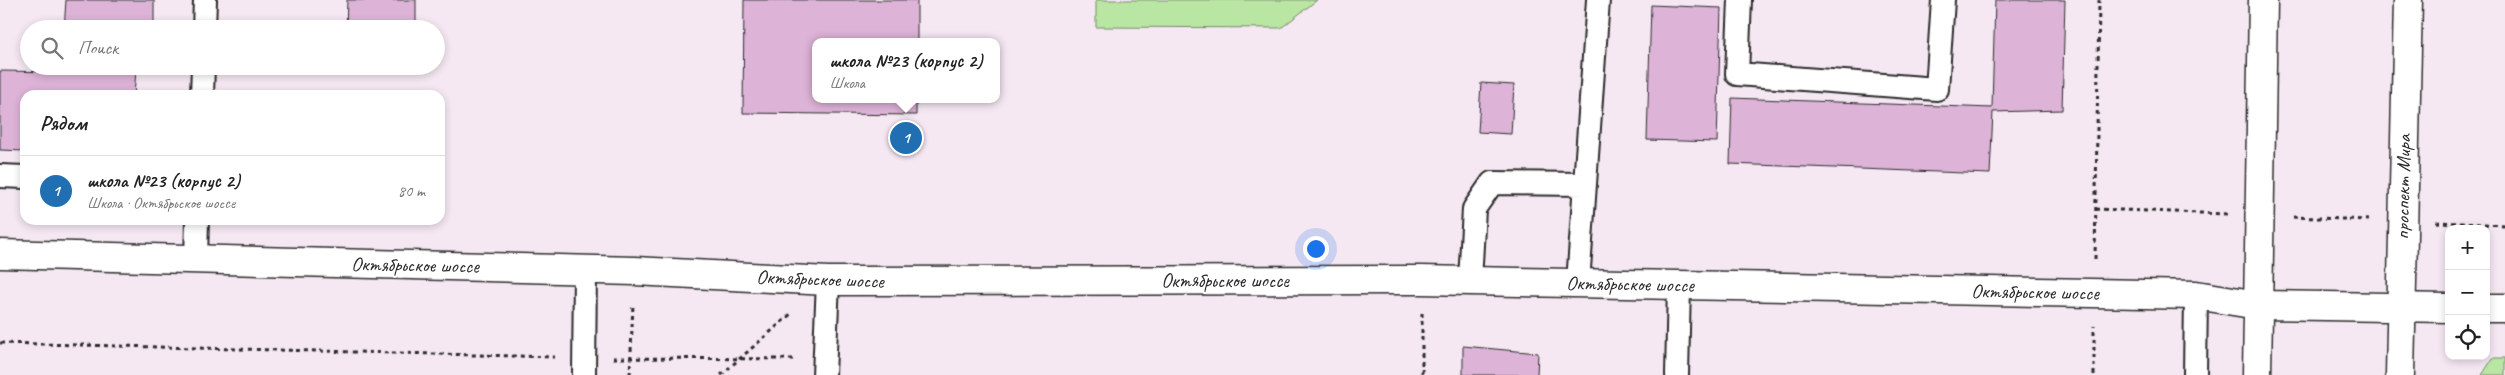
<!DOCTYPE html>
<html lang="ru">
<meta charset="utf-8">
<style>
body{margin:0;font-family:Caveat,sans-serif;background:#f6f6f6;color:#222}
.controls{position:absolute;right:15px;bottom:15px;display:grid;overflow:hidden;border-radius:10px;box-shadow:0 2px 8px #0003}
.controls button{width:45px;height:45px;display:grid;place-items:center;padding:0;border:0;border-bottom:1px solid #e0e0e0;background:#fff;color:#222;font:25px sans-serif}
.you{position:absolute;left:1315px;top:248px;width:18px;height:18px;margin:-12px;border:4px solid #fff;border-radius:50%;background:#1a73e8;box-shadow:0 0 0 8px #1a73e833}
.badge{display:grid;place-items:center;width:32px;height:32px;border-radius:50%;background:#1f6fb2;color:#fff;font-size:16px;font-weight:700}
.pin{position:absolute;translate:-50% -50%;border:2px solid #fff;box-shadow:0 1px 5px #0006}
.popup{position:absolute;left:812px;top:38px;width:188px;height:65px;box-sizing:border-box;display:grid;place-content:center;border-radius:10px;background:#fff;filter:drop-shadow(0 1px 4px #0005);font-size:16px;white-space:nowrap;color:#767676}
.popup b{font-size:19px;color:#222}
.popup::after{content:'';position:absolute;left:50%;top:100%;margin-left:-10px;border:10px solid transparent;border-top-color:#fff}
.list{margin:0;padding:0;list-style:none}
h2{display:flex;justify-content:space-between;align-items:center;height:65px;margin:0;padding:0 20px;font-size:21px}
h2 small{font-size:16px;font-weight:400;color:#767676}
.list li{display:grid;grid-template-columns:32px 1fr auto;gap:15px;align-items:center;box-sizing:border-box;height:70px;padding:0 20px;border-top:1px solid #e0e0e0}
.list b{display:block;font-size:19px;white-space:nowrap}
.list p{margin:0;font-size:16px;white-space:nowrap;color:#767676}
.list em{font-size:16px;font-style:normal;color:#767676}
.icon{flex:none;width:28px;height:28px;fill:none;stroke:currentColor;stroke-width:2;stroke-linecap:round;stroke-linejoin:round}
.map{position:relative;flex:none;width:2505px;height:375px;overflow:hidden}
.search{position:absolute;background:#fff;box-shadow:0 2px 8px #0003;left:20px;top:20px;width:425px;height:55px;display:flex;align-items:center;gap:12px;box-sizing:border-box;padding:0 18px;border-radius:28px;color:#767676;font-size:19px}
.panel{position:absolute;background:#fff;box-shadow:0 2px 8px #0003;left:20px;top:90px;width:425px;height:135px;border-radius:15px}
.map>svg:first-child{display:block}
</style>
<div class="map">
<svg width="2505" height="375" viewBox="0 0 2505 375">
<rect width="100%" height="100%" fill="#f5e8f3"/>
<filter id="ink" filterUnits="userSpaceOnUse"><feTurbulence type="fractalNoise" baseFrequency=".02" numOctaves="2"/><feDisplacementMap in="SourceGraphic" scale="10" xChannelSelector="R" yChannelSelector="G"/><feConvolveMatrix kernelMatrix="1 2 1 2 8 2 1 2 1" color-interpolation-filters="sRGB"/></filter>
<g filter="url(#ink)">
<path fill="#bae6a3" stroke="#728867" d="M1096 0H1317L1281 28 1096 27Z
M2493 358H2505V375H2482Z"/>
<path fill="#ddb3d8" stroke="#2b2b2b" d="M66 0H154V29H64Z
M347 0H416V29H346Z
M744 0H917V42H816V99H916V115L743 113Z
M1995 0H2065L2062 110 1993 112 1990 174 1730 164 1732 98 1992 108Z
M1651 5 1721 8 1717 142 1647 140Z
M62 66H154V71L136 70 134 95H25V151L0 150V71L62 72Z
M1481 83 1514 85 1511 134 1478 132Z
M1463 346 1538 353 1537 375H1463Z"/>
<g fill="none" stroke-linecap="round" stroke-linejoin="round">
<g stroke="#2b2b2b" stroke-width="26">
<path id="lane" d="M1740 0 1737 74 1937 89 1943 0
M204 29 205 0
M202 95 203 66
M0 176 25 177
M196 260 197 220
M1470 281 1474 209 1492 183 1585 184
M1578 283 1598 0
M584 375 585 270
M824 375 828 281
M1677 375 1679 285
M2195 375 2196 295"/>
</g>
<g stroke="#2b2b2b" stroke-width="31">
<path id="street" d="M0 254 635 271 828 281 1421 280 2196 295 2258 305 2449 308
M2486 308H2505"/>
</g>
<g stroke="#2b2b2b" stroke-width="31">
<path id="secondary" d="M2257 375 2263 0
M2400 375 2408 0"/>
</g>
<path stroke="#2b2b2b" stroke-width="3" stroke-dasharray="4 4" stroke-linecap="butt" d="M2095 209 2227 214
M2293 217 2369 220
M2436 222 2505 225
M2095 259 2099 0
M1422 313V375
M0 343 555 357
M613 358 795 359
M630 375 633 304
M721 375 792 313
M2094 375V326"/>
<use href="#lane" stroke="#fff" stroke-width="22"/>
<use href="#street" stroke="#fff" stroke-width="28"/>
<use href="#secondary" stroke="#fff" stroke-width="28"/>
</g>
</g>
<g text-anchor="middle" dominant-baseline="central" stroke-width="4" stroke-linejoin="round" paint-order="stroke">
<g font-size="20" fill="#2b2b2b" stroke="#fff">
<text transform="translate(2403 187) rotate(-89)">проспект Мира</text>
<text transform="translate(415 265) rotate(1)">Октябрьское шоссе</text>
<text transform="translate(820 279) rotate(2)">Октябрьское шоссе</text>
<text x="1225" y="280">Октябрьское шоссе</text>
<text transform="translate(1630 284) rotate(1)">Октябрьское шоссе</text>
<text transform="translate(2035 292) rotate(1)">Октябрьское шоссе</text>
</g>
</g>
</svg>
<div class="controls">
<button>+</button>
<button>−</button>
<button><svg class="icon" aria-label="locate" viewBox="0 0 24 24"><circle cx="12" cy="12" r="6"/><path d="M12 2v4M12 18v4M2 12h4M18 12h4"/></svg></button>
</div>
<div class="you"></div>
<div class="pin badge" style="left:906px;top:138px">1</div>
<div class="popup"><b>школа №23 (корпус 2)</b>Школа</div>
<div class="search"><svg class="icon" aria-label="search" viewBox="0 0 24 24"><circle cx="10" cy="10" r="6"/><path d="M15 15l6 6"/></svg>Поиск</div>
<section class="panel">
<h2>Рядом<small></small></h2>
<ul class="list">
<li><span class="badge">1</span><div><b>школа №23 (корпус 2)</b><p>Школа · Октябрьское шоссе</p></div><em>80 m</em></li>
</ul>
</section>
</div>
